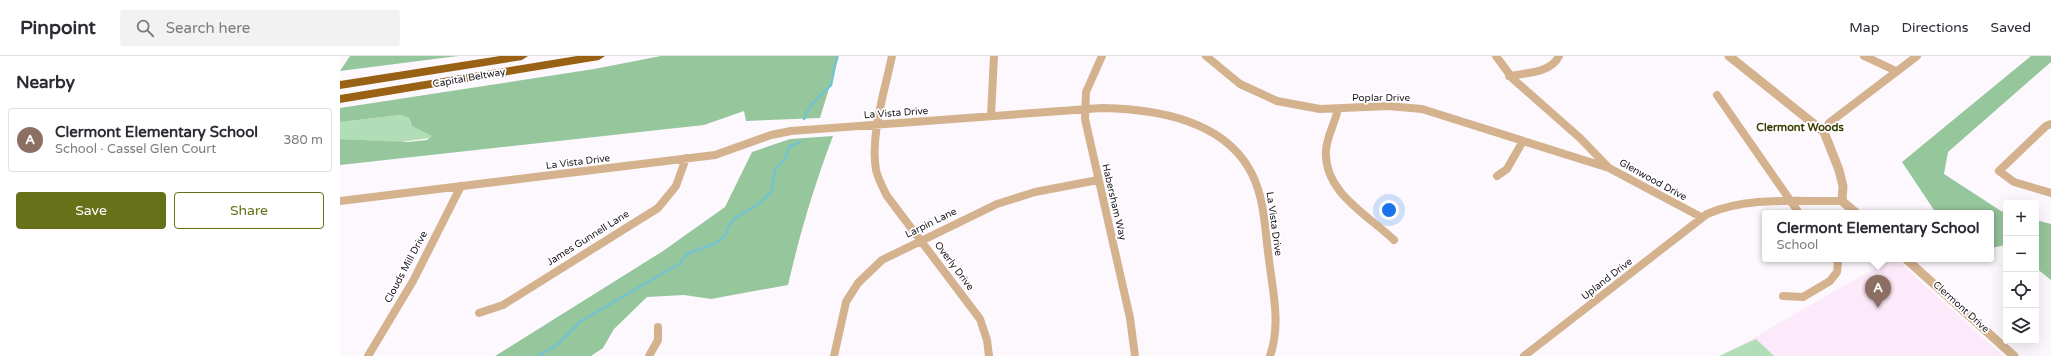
<!DOCTYPE html>
<meta charset="utf-8">
<style>
body{margin:0;font-family:"Varela Round",sans-serif;background:#f2f2f3;color:#2b2b33}
.controls{position:absolute;right:12px;bottom:12px;display:grid;overflow:hidden;border-radius:4px;box-shadow:0 4px 16px #0002}
.controls button{width:36px;height:36px;display:grid;place-items:center;padding:0;border:0;border-bottom:1px solid #e1e1e2;background:#fff;color:#2b2b33;font:20px sans-serif}
.you{position:absolute;left:1049px;top:154px;width:14px;height:14px;margin:-10px;border:3px solid #fff;border-radius:50%;background:#1a73e8;box-shadow:0 0 0 6px #1a73e833}
.badge{display:grid;place-items:center;width:26px;height:26px;border-radius:50%;background:#677119;color:#fff;font-size:13px;font-weight:700}
.pin{position:absolute;translate:-50% -33px;filter:drop-shadow(0 1px 2px #0008)}
.pin::after{content:'';position:absolute;top:21px;width:14px;height:12px;background:inherit;clip-path:polygon(0 0,100% 0,50% 100%)}
.popup{position:absolute;left:1422px;top:154px;width:232px;height:52px;box-sizing:border-box;display:grid;place-content:center;border-radius:4px;background:#fff;filter:drop-shadow(0 1px 3px #0005);font-size:13px;white-space:nowrap;color:#7c7c81}
.popup b{font-size:15px;color:#2b2b33}
.popup::after{content:'';position:absolute;left:50%;top:100%;margin-left:-8px;border:8px solid transparent;border-top-color:#fff}
.list{margin:0;padding:0;list-style:none}
h2{display:flex;justify-content:space-between;align-items:center;height:52px;margin:0;padding:0 16px;font-size:17px}
h2 small{font-size:13px;font-weight:400;color:#7c7c81}
.list li{display:grid;grid-template-columns:26px 1fr auto;gap:12px;align-items:center;box-sizing:border-box;height:64px;margin:0 8px 8px;padding:0 8px;border:1px solid #e1e1e2;border-radius:4px}
.list b{display:block;font-size:15px;white-space:nowrap}
.list p{margin:0;font-size:13px;white-space:nowrap;color:#7c7c81}
.list em{font-size:13px;font-style:normal;color:#7c7c81}
.actions{display:flex;gap:8px;padding:12px 16px}
.actions a{flex:1;padding:9px 0;border:1px solid #677119;border-radius:4px;text-align:center;font-size:14px;color:#677119}
.actions .main{background:#677119;color:#fff}
.icon{flex:none;width:22px;height:22px;fill:none;stroke:currentColor;stroke-width:2;stroke-linecap:round;stroke-linejoin:round}
.map{position:relative;flex:none;width:1711px;height:300px;overflow:hidden}
header{display:flex;align-items:center;gap:24px;box-sizing:border-box;height:56px;padding:0 20px;background:#fff;border-bottom:1px solid #e1e1e2}
header strong{font-size:19px}
nav{display:flex;gap:22px;margin-inline-start:auto;font-size:14px}
.search{width:280px;height:36px;background:#f2f2f3;display:flex;align-items:center;gap:10px;box-sizing:border-box;padding:0 14px;border-radius:4px;color:#7c7c81;font-size:15px}
main{display:flex}
aside{flex:1;background:#fff}
.map>svg:first-child{display:block}
</style>
<header>
<strong>Pinpoint</strong>
<div class="search"><svg class="icon" aria-label="search" viewBox="0 0 24 24"><circle cx="10" cy="10" r="6"/><path d="M15 15l6 6"/></svg>Search here</div>
<nav><a>Map</a><a>Directions</a><a>Saved</a></nav>
</header>
<main>
<aside>
<h2>Nearby<small></small></h2>
<ul class="list">
<li><span class="badge" style="background:#8d6e63">A</span><div><b>Clermont Elementary School</b><p>School · Cassel Glen Court</p></div><em>380 m</em></li>
</ul>
<div class="actions"><a class="main">Save</a><a>Share</a></div>
</aside>
<div class="map">
<svg width="1711" height="300" viewBox="0 0 1711 300">
<rect width="100%" height="100%" fill="#fcf8fd"/>
<path fill="#fce9f9" d="M1551 203H1556L1663 300H1382Z"/>
<path fill="#b1deb6" d="M61 59 69 62 71 68 91 79 93 80 91 82 60 86 0 83V66Z
M1416 283 1434 300H1379Z"/>
<path fill="#96c69c" d="M10 0H118L0 15Z
M321 0H499L480 62 406 65 404 55 364 69 0 109V83L68 86 87 84 92 80 72 70 69 62 61 59 0 66V52L254 13Z
M1691 0H1711V6L1608 96 1604 118 1661 155 1666 156V189L1651 192V157H1596L1562 106Z
M493 80C474 130 460 177 448 229L371 243 344 239 307 241 274 273 263 292 251 300H155L323 195 385 151 412 96 450 83Z
M1696 164 1711 168V224L1696 212Z"/>
<g fill="none" stroke-linecap="round" stroke-linejoin="round">
<path stroke="#75c3ce" stroke-width="2.5" d="M464 63 470 50 491 29 497 0
M198 300 218 288 241 265 339 208 347 198 374 188 386 179 388 171 395 162 419 148 432 135 435 114 445 103 449 91 460 86"/>
<path stroke="#d4b28e" stroke-width="8" d="M552 0C545 34 530 79 536 114 538 123 543 132 547 140L640 263 647 284 649 300
M762 0 746 36 745 63 790 262 795 300
M866 0 900 28 937 45 980 53 1048 50 1082 53 1269 112
M1156 0 1173 23 1240 82 1269 112 1361 161
M1524 0 1556 15
M1169 20C1186 17 1211 17 1219 0
M1377 39 1459 157
M998 53C995 67 987 80 986 94 983 136 1028 159 1054 184
M651 60 654 0
M1711 68 1706 70 1659 115 1674 126 1711 137
M1484 76 1489 67 1577 0
M1157 120 1167 113 1183 85
M0 145 375 99 431 79 451 75 762 52C817 53 885 64 912 118 925 144 925 176 929 204 933 237 941 268 930 300
M1443 240 1463 241 1490 225 1497 216 1498 207 1496 203
M139 257 163 249 318 152 336 130 346 102
M28 300 73 225 121 130
M309 300 318 284V271
M494 300 506 246 518 227 542 204 657 148 695 136 758 124
M1184 300 1367 158C1408 140 1458 146 1502 145"/>
<path stroke="#d4b28e" stroke-width="9" d="M1389 0 1484 76 1499 114 1503 130 1502 145 1516 157
M1566 203 1674 300"/>
<path fill="#986113" fill-rule="evenodd" d="M160 0H188L182 4 0 33V25Z
M237 0H265L259 4 0 47V39Z"/>
</g>
<g text-anchor="middle" dominant-baseline="central" stroke-width="3.5" stroke-linejoin="round" paint-order="stroke">
<g font-size="10" fill="#1d161f" stroke="#fff">
<text transform="translate(129 22) rotate(-10)">Capital Beltway</text>
<text x="1041" y="42">Poplar Drive</text>
<text transform="translate(556 57) rotate(-4)">La Vista Drive</text>
<text transform="translate(238 106) rotate(-7)">La Vista Drive</text>
<text transform="translate(1313 124) rotate(29)">Glenwood Drive</text>
<text transform="translate(774 146) rotate(77)">Habersham Way</text>
<text transform="translate(591 167) rotate(-26)">Larpin Lane</text>
<text transform="translate(934 168) rotate(82)">La Vista Drive</text>
<text transform="translate(248 182) rotate(-32)">James Gunnell Lane</text>
<text transform="translate(614 210) rotate(53)">Overly Drive</text>
<text transform="translate(66 211) rotate(-62)">Clouds Mill Drive</text>
<text transform="translate(1267 223) rotate(-38)">Upland Drive</text>
<text transform="translate(1621 251) rotate(42)">Clermont Drive</text>
</g>
<g font-size="11" font-weight="bold" fill="#363c00" stroke="#fff">
<text x="1460" y="71">Clermont Woods</text>
</g>
</g>
</svg>
<div class="controls">
<button>+</button>
<button>−</button>
<button><svg class="icon" aria-label="locate" viewBox="0 0 24 24"><circle cx="12" cy="12" r="6"/><path d="M12 2v4M12 18v4M2 12h4M18 12h4"/></svg></button>
<button><svg class="icon" aria-label="layers" viewBox="0 0 24 24"><path d="M12 4l9 5-9 5-9-5zM3 14l9 5 9-5"/></svg></button>
</div>
<div class="you"></div>
<div class="pin badge" style="left:1538px;top:252px;background:#8d6e63">A</div>
<div class="popup"><b>Clermont Elementary School</b>School</div>
</div>
</main>
